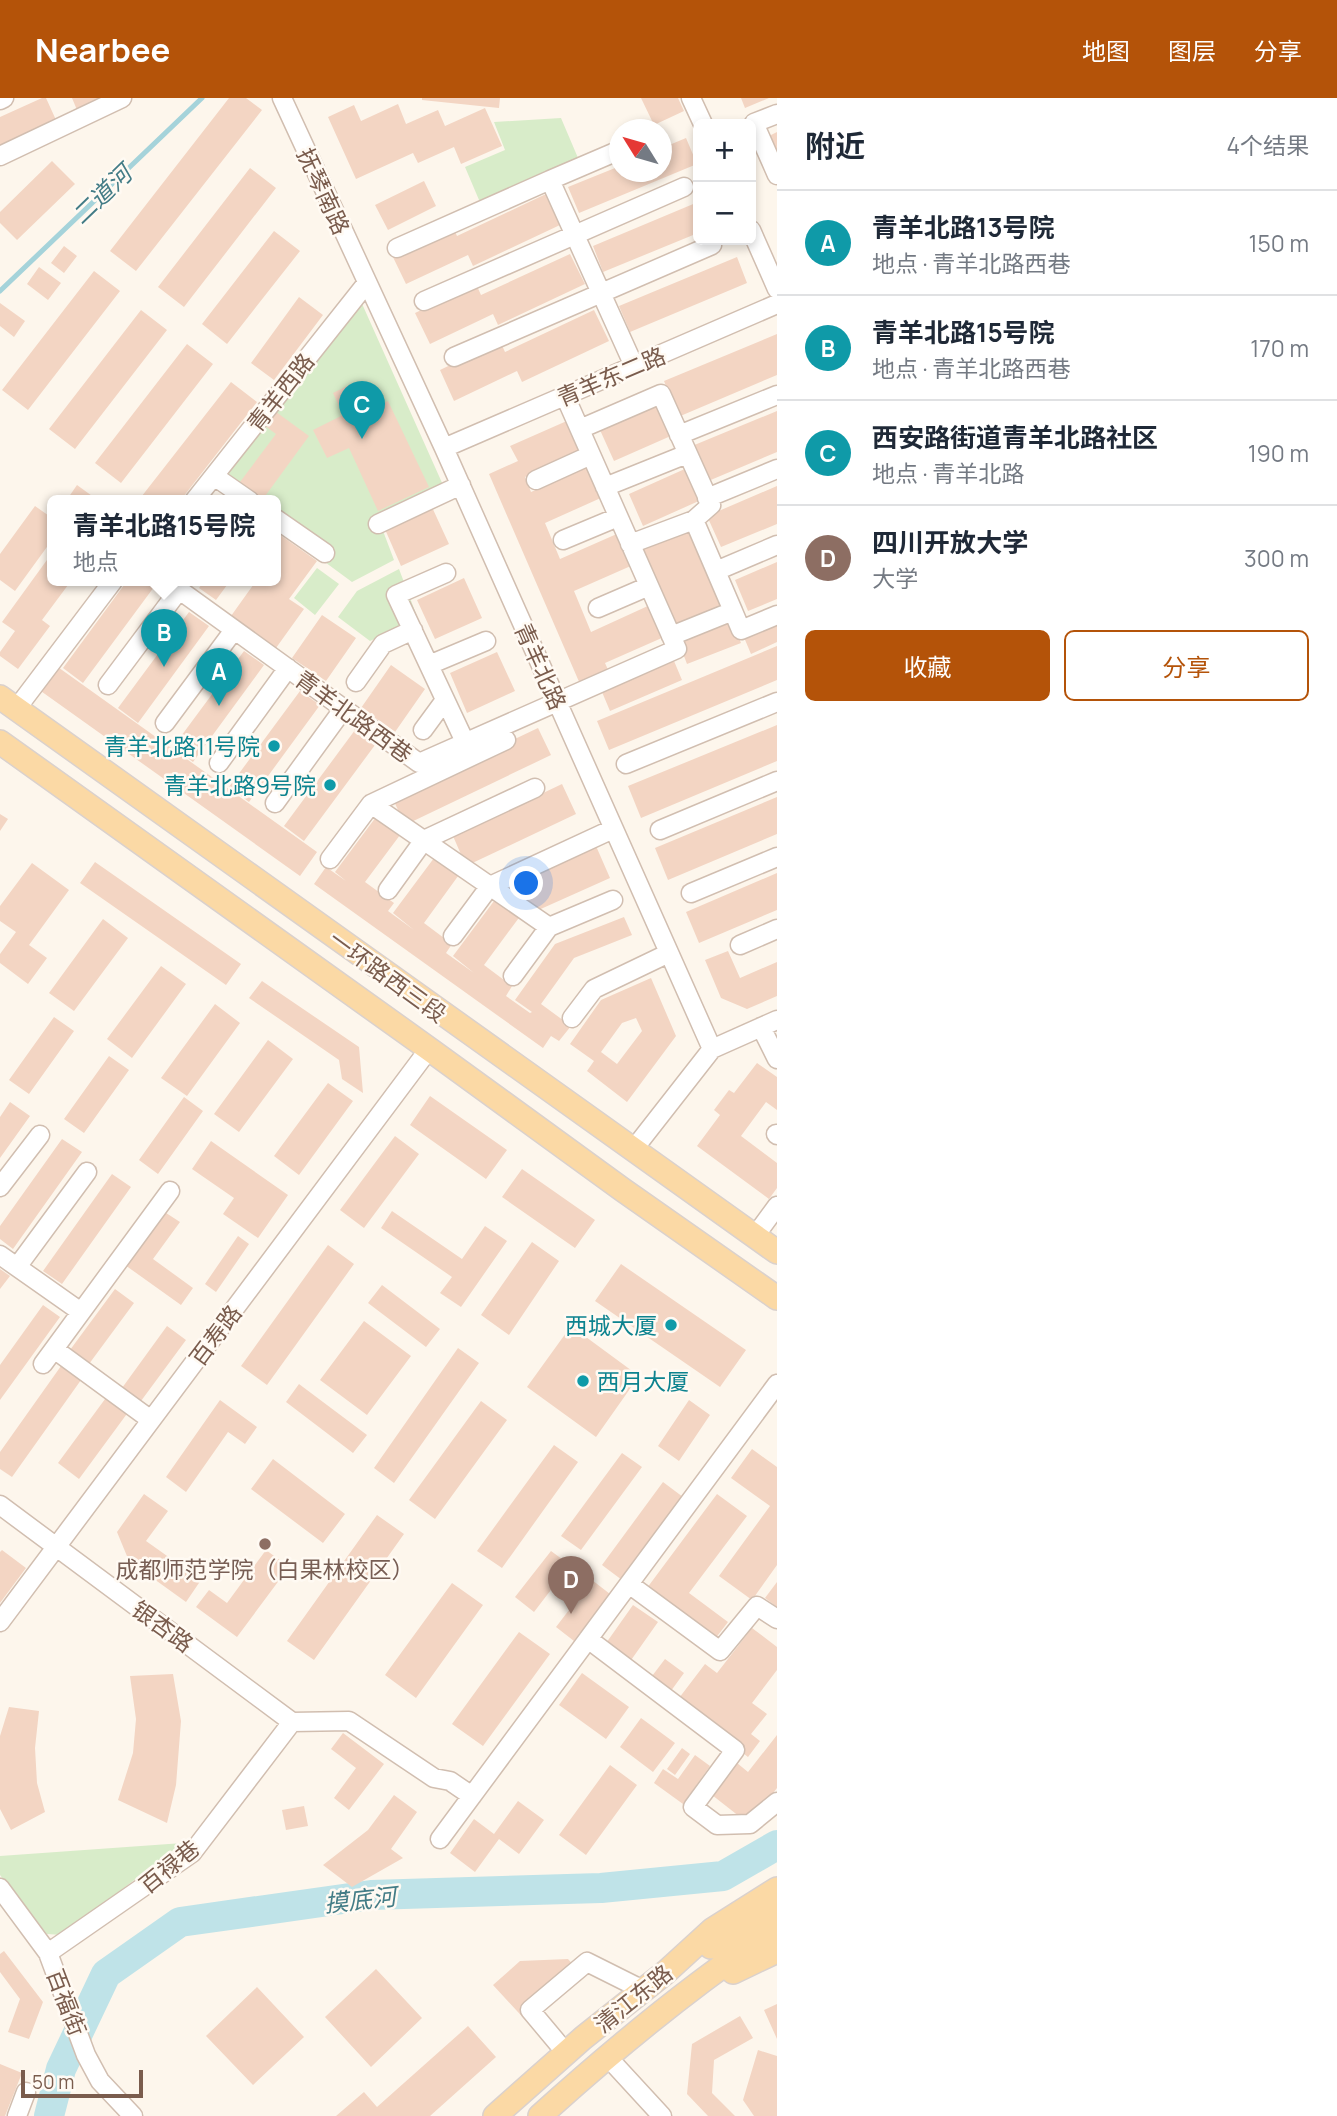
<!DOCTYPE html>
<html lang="zh">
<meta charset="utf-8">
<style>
body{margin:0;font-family:Manrope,"Noto Sans SC",sans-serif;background:#f2f2f3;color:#1f2937}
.controls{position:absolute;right:21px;top:21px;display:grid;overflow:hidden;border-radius:10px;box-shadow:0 4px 10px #0003}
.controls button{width:63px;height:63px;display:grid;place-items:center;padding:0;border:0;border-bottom:2px solid #e0e1e3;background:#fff;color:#1f2937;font:35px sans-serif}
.compass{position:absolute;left:609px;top:21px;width:63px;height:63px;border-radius:50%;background:#fff;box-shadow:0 4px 10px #0003;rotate:307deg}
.scale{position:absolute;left:21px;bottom:18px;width:122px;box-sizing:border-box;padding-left:7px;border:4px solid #7a5c4d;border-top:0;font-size:19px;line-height:24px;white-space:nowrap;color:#7a5c4d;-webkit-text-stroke:5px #fffaf3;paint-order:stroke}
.you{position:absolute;left:527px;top:786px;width:24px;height:24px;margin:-18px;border:5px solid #fff;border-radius:50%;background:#1a73e8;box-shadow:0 0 0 10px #1a73e833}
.badge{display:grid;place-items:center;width:46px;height:46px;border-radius:50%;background:#b45309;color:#fff;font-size:23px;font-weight:700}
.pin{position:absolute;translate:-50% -58px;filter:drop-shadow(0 2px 4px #0008)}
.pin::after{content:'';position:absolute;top:37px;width:24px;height:21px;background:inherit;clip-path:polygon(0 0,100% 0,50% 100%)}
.popup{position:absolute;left:47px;top:397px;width:234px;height:91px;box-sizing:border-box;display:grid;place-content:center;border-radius:10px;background:#fff;filter:drop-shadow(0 2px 5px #0005);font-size:23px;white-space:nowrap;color:#747a83}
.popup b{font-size:26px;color:#1f2937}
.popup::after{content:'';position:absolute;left:50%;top:100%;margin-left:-14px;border:14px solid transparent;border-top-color:#fff}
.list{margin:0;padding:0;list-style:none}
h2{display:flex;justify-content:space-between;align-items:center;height:91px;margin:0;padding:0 28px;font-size:30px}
h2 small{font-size:23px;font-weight:400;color:#747a83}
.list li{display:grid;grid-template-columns:46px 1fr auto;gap:21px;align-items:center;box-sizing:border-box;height:105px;padding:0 28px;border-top:2px solid #e0e1e3}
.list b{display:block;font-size:26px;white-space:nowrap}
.list p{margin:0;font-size:23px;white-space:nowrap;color:#747a83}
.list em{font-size:23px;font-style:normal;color:#747a83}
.actions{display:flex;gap:14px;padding:21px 28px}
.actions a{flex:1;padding:16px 0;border:2px solid #b45309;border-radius:10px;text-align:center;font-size:24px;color:#b45309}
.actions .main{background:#b45309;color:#fff}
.map{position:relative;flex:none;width:777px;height:2018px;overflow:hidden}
header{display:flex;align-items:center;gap:42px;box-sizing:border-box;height:98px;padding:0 35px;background:#b45309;color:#fff}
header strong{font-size:33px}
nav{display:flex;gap:38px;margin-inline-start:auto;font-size:24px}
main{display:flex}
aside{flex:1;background:#fff}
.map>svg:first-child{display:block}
</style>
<header>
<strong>Nearbee</strong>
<nav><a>地图</a><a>图层</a><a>分享</a></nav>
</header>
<main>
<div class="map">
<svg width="777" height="2018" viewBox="0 0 777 2018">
<rect width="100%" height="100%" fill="#fdf6ec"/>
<path fill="#d8ecc9" d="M561 20 581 67 482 109 465 69 505 52 494 24Z
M359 199 443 387 377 417 394 462 352 484 276 428V403H241L215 384Z
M317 470 339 486 315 517 294 500Z
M399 471 418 521 370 543 338 519 357 493Z
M183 1745 62 1837 47 1836 0 1777V1758Z"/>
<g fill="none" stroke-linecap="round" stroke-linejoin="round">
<path stroke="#a5d3da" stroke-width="5" d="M0 193 202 0"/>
<path stroke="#bfe3e8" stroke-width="30" d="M49 2018 61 1971 106 1876 180 1824 371 1797 601 1790 723 1778 777 1747"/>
</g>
<path fill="#f3d5c3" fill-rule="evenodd" d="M42 0H46L56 22 0 49V19Z
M72 0H104L77 12Z
M229 0H246L262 12 136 173 110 153Z
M422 0H500L499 10 422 2Z
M641 0H678L684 13 654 27Z
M741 0H769L745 10Z
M398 6 406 26 438 12 445 28 485 10 502 48 461 66 454 49 418 65 413 55 356 81 328 19 354 7 361 23Z
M777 34V57L769 38Z
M686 40 697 66 579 115 568 89 620 68V74H662V50Z
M52 63 75 86 17 142 0 125V114Z
M250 70 276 90 184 209 158 189Z
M424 83 436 108 388 132 375 107Z
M546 96 560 127 473 168 468 157 406 186 391 155 452 127 457 138Z
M698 104V135L603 174 593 148Z
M274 133 300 153 227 246 202 226Z
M64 148 77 158 64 175 51 165Z
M570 156 585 186 498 227 493 216 430 246 415 215 476 186 481 197Z
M737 159 747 185 630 234 619 208Z
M39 169 61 185 48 202 27 186Z
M94 173 120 193 28 312 2 292Z
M299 199 323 217 274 282 251 265Z
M0 205 25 223 14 239 0 228Z
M141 212 167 232 75 351 49 331Z
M594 212 609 243 522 284 517 273 454 303 440 272 500 243 505 254Z
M777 236V277L678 319 664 283Z
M187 246 213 266 121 385 95 365Z
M231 284 257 304 180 403H138Z
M351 286 364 314 388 303 429 389 378 413 349 350 327 360 313 332 343 317 333 295Z
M659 306 673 337 614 363 600 332Z
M272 311 309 338 263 401 240 384 276 336 261 325Z
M777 313V354L706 384 692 348Z
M569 322 583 353 525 379 531 394 589 368 603 399 545 425 560 461 619 435 633 467 574 493 591 534 650 507 664 539 605 565 609 574 580 586 489 376 518 363 510 348Z
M687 370 701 402 643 428 629 396Z
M77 387 99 403H66Z
M777 388V426L721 449 707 418Z
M431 407 449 446 401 468 384 429Z
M35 408 52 420V442L15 493 0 482V456Z
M691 427 724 507 672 528 639 448Z
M276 434 317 463 289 501 304 511 276 550 231 518 256 483H276Z
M52 455V483H71L42 522 50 528 18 571 0 558V554L15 533 2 524Z
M777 464V501L748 513 735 482Z
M464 480 482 520 435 541 417 502Z
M127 483H146L154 489 83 585 63 570Z
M204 483H230L216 502 199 490Z
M189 514 209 528 138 625 118 610Z
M322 517 356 540 326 583 292 560Z
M777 522V544L751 556 743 537Z
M733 524 741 545 687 566 679 545Z
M777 548V582L609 652 597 623Z
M244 553 264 567 193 664 173 649Z
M497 554 515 593 467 615 450 575Z
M674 563 682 582 610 613 602 594Z
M55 567 317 754 300 778 38 591Z
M391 567 425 591 395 634 361 610Z
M300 593 320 607 249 704 229 689Z
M777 627V663L641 720 628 688Z
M538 630 551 657 405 727 392 699Z
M355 632 375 647 304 743 284 728Z
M562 686 576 716 466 768 453 738Z
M777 699V736L668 782 655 750Z
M379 715 403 733 365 784 394 805 388 813 414 832 393 815 437 756 461 774 424 825 452 846 446 855 474 875 453 858 497 799 521 817 484 867 512 888 506 898 530 915 532 914 515 902 555 846 624 819 632 837 574 860 541 906 571 928 559 943 551 938 543 950 314 786 326 769 346 783 335 774Z
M0 716 8 721 0 733Z
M596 748 610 780 534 814 520 783Z
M95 764 241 866 226 887 80 785Z
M32 765 69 792 29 847 47 860 28 886 0 865V856L16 834 0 823V808Z
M777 775V812L699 845 686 814Z
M103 821 128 840 74 913 49 895Z
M728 853 740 880 777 864V898L747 911 721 900 705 862Z
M161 868 186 886 132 960 107 941Z
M651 880 676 938 627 1004 587 973 594 963 570 946 601 902ZM636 920 642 933 617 966 601 954 622 925Z
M262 883 359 949 363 995 342 981 339 962 249 900Z
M215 906 240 925 187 998 161 980Z
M54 919 74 933 29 996 9 982Z
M268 942 293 961 239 1034 214 1016Z
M109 958 129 972 84 1035 64 1021Z
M757 965 777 979V1012L766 1004 741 1038 777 1065V1090L769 1101 697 1048 720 1017 714 1012 729 992 734 995Z
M328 985 353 1003 299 1077 274 1058Z
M430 998 507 1052 486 1081 410 1027Z
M184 999 203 1013 158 1076 139 1062Z
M10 1004 30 1018 0 1060V1019Z
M395 1038 419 1056 364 1130 340 1112Z
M62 1041 82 1054 13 1151 0 1141V1128Z
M211 1043 288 1097 258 1140 223 1116 234 1100 192 1071Z
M522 1071 595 1122 575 1150 502 1099Z
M112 1076 131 1089 62 1186 43 1173Z
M163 1113 180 1124 153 1161 193 1190 181 1207 125 1167Z
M392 1113 462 1161 485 1128 507 1143 461 1209 440 1195 452 1179 381 1130Z
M238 1138 249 1146 216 1194 205 1186Z
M532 1144 559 1163 509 1237 481 1217Z
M328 1147 354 1166 267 1287 241 1268Z
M621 1166 746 1252 720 1289 595 1203Z
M0 1171 10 1178 0 1191Z
M382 1187 440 1231 426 1249 368 1205Z
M115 1191 134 1205 89 1266 70 1252Z
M43 1207 60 1219 0 1302V1267Z
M364 1223 411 1258 367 1317 320 1282Z
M167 1228 186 1242 141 1303 122 1290Z
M571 1228 639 1278 596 1339 527 1289Z
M458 1250 479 1265 394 1385 374 1370Z
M61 1268 81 1282 12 1379 0 1371V1354Z
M299 1286 367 1337 353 1355 286 1304Z
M108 1297 129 1313 79 1381 58 1365Z
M220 1302 257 1329 245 1346 228 1334 186 1394 166 1379Z
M689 1302 710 1317 679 1363 658 1348Z
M481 1303 507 1322 435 1421 409 1402Z
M554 1347 578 1364 502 1470 477 1453Z
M752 1351 777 1369V1467L752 1502 719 1478 770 1408 731 1380Z
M622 1355 642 1369 581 1452 561 1438Z
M273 1361 345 1416 323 1445 251 1391Z
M663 1384 683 1399 622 1482 602 1467Z
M144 1396 168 1413 146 1443 201 1482 186 1504 129 1463 117 1434Z
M717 1396 747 1418 689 1495 728 1524 715 1541 647 1490Z
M377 1417 404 1436 314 1562 287 1543Z
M2 1452 26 1470 0 1505V1454Z
M266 1452 289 1469 237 1539 196 1509 209 1492 227 1505Z
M551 1453 570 1467 534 1514 515 1499Z
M592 1482 610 1496 574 1543 556 1529Z
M777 1484V1509L765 1500Z
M452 1485 483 1507 416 1600 385 1577Z
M633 1507 658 1524 629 1565 604 1548Z
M752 1530 777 1549V1572L752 1605 767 1616 751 1636 760 1643 748 1659 676 1604 705 1566 717 1575Z
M519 1534 550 1556 483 1648 452 1626Z
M665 1561 684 1575 668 1597 649 1582Z
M582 1575 629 1609 606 1641 559 1607Z
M173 1576 181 1623 176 1687 167 1725 118 1702 133 1655 136 1621 130 1578Z
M9 1609 39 1613 35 1650 37 1685 45 1714 11 1732 0 1711V1638Z
M641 1620 675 1645 653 1674 620 1649Z
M343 1635 384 1666 349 1712 334 1700 356 1670 331 1651Z
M777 1637V1690L749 1726 712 1697 737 1665 748 1674Z
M682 1650 690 1656 675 1677 667 1671Z
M695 1657 710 1668 683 1706 654 1685 663 1671 678 1681Z
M610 1667 637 1687 586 1757 559 1737Z
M394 1697 417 1714 391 1751 403 1760 352 1789 323 1767 368 1732Z
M518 1703 544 1722 519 1756 499 1741 475 1774 450 1755 474 1721 494 1736Z
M304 1708 308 1728 286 1732 282 1712Z
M4 1853 43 1904 29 1941 8 1934 20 1901 0 1874V1856Z
M568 1861 583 1878 529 1926 493 1887 520 1863Z
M376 1871 422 1920 371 1969 325 1919Z
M257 1889 304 1939 253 1987 206 1938Z
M777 1906V1941L764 1912Z
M740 1918 753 1940 714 1962 712 1995 735 2018H708L687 1996 692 1946Z
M468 1928 496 1959 430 2018H336L364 1994 377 2009Z
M758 1952 777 1958V2018H754L743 2002Z
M0 1966 22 1975 5 2018H0Z"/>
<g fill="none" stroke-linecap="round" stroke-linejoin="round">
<g stroke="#d1beb0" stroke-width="21">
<path id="minor" d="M282 0 444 350 712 951
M691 0 703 26
M0 2 4 0
M777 16 754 25 777 77
M0 58 122 0
M550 82 620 52
M751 132 777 191
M397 150 550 82 634 268
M424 203 684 89
M454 259 712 147
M580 331 661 296 711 407 694 422
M679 337 777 297
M444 350 777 206
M214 378 250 403
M536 382 591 357
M605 389 687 356
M707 400 777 371
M194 403 366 186
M276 421 325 455
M378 426 461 387
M563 442 618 419
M630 446 694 422 733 513 671 538
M716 473 777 447
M446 475 396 497 465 644
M167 483 419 665 677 551 565 298
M598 510 649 488
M733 513 741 532 777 517
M429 567 486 543
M356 584 383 546 413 532
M108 587 179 492
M17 610 113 483
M165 625 234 532
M423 632 445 602
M506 642 371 706 549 829
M219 665 288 570
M626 666 777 604
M275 705 344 610
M660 732 777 683
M330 761 371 706
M388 792 424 742 535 690
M691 795 777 759
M453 838 490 788 613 731
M740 847 777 831
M513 878 549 829 613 802
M572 920 594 891 669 855
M761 929 777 961
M776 1036 777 1037
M633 1052 712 951 777 922
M0 1089 40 1037
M755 1138 777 1108
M0 1157 81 1214
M17 1169 87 1074
M54 1251 151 1322
M43 1266 170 1093
M0 1407 292 1624
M629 1486 720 1553 757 1508 777 1521
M0 1524 429 951
M588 1541 735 1652 693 1709 717 1727 750 1726 777 1704
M292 1624 349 1623 434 1680 450 1683 472 1698
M440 1741 777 1286
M0 1790 48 1855 86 1957 100 1983 133 2018
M48 1855 192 1755 292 1624
M566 1955 530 1912 587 1864 643 1892
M605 1960 615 1967 662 2018
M17 2018 26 1994"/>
</g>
<g stroke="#dad1cd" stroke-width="26">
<path id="major" d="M0 599 777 1154
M0 644 429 951 623 1092 777 1200
M711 1849 777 1813
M733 1874 777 1853
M495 2018 583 1940 666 1874 712 1832 777 1791
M540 2018C614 1951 694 1885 777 1830"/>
</g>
<use href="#minor" stroke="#fff" stroke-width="18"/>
<use href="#major" stroke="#fbd9a5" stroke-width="23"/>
</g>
<g fill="#0f9aa8" stroke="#fffaf3" stroke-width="2.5">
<circle cx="274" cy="648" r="7"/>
<circle cx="330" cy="687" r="7"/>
<circle cx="671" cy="1227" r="7"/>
<circle cx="583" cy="1283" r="7"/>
</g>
<circle fill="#8d6e63" stroke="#fffaf3" stroke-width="2.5" cx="265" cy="1446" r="7"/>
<g text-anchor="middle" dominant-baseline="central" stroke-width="5" stroke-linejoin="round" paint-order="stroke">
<g font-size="23" fill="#7a5c4d" stroke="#fffaf3">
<text transform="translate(324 93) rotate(65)">抚琴南路</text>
<text transform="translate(611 278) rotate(-23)">青羊东二路</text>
<text transform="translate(280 294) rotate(-52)">青羊西路</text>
<text transform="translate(541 568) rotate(66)">青羊北路</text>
<text transform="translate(354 618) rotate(36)">青羊北路西巷</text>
<text transform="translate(388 878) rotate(36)">一环路西三段</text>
<text transform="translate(215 1237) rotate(-53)">百寿路</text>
<text transform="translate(163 1528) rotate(36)">银杏路</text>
<text transform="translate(169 1768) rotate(-39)">百禄巷</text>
<text transform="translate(633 1900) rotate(-39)">清江东路</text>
<text transform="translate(67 1904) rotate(69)">百福街</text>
</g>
<g font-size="23" fill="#0d838f" stroke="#fffaf3" text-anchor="end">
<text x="260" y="648">青羊北路11号院</text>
<text x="316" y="687">青羊北路9号院</text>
<text x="657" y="1227">西城大厦</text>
<text x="597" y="1283" text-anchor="start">西月大厦</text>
</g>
<g font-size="23" fill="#785e54" stroke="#fffaf3">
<text x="265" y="1471">成都师范学院（白果林校区）</text>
</g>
<g font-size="24" font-style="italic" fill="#437c86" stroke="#fffaf3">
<text transform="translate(101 96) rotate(-44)">二道河</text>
<text transform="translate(360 1801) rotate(-6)">摸底河</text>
</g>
</g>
</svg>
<div class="controls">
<button>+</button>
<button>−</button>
</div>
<svg class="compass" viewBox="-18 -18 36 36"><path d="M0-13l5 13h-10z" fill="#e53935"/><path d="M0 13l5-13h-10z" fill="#747a83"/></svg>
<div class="scale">50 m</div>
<div class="you"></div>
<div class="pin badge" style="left:219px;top:608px;background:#0f9aa8">A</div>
<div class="pin badge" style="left:164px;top:569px;background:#0f9aa8">B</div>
<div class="popup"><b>青羊北路15号院</b>地点</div>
<div class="pin badge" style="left:362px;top:341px;background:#0f9aa8">C</div>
<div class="pin badge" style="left:571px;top:1516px;background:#8d6e63">D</div>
</div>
<aside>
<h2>附近<small>4个结果</small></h2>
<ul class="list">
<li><span class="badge" style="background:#0f9aa8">A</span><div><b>青羊北路13号院</b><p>地点 · 青羊北路西巷</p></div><em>150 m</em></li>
<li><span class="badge" style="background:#0f9aa8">B</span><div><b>青羊北路15号院</b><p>地点 · 青羊北路西巷</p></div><em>170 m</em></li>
<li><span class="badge" style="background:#0f9aa8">C</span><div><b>西安路街道青羊北路社区</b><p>地点 · 青羊北路</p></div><em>190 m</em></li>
<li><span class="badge" style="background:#8d6e63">D</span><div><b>四川开放大学</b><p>大学</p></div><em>300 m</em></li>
</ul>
<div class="actions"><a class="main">收藏</a><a>分享</a></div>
</aside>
</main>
